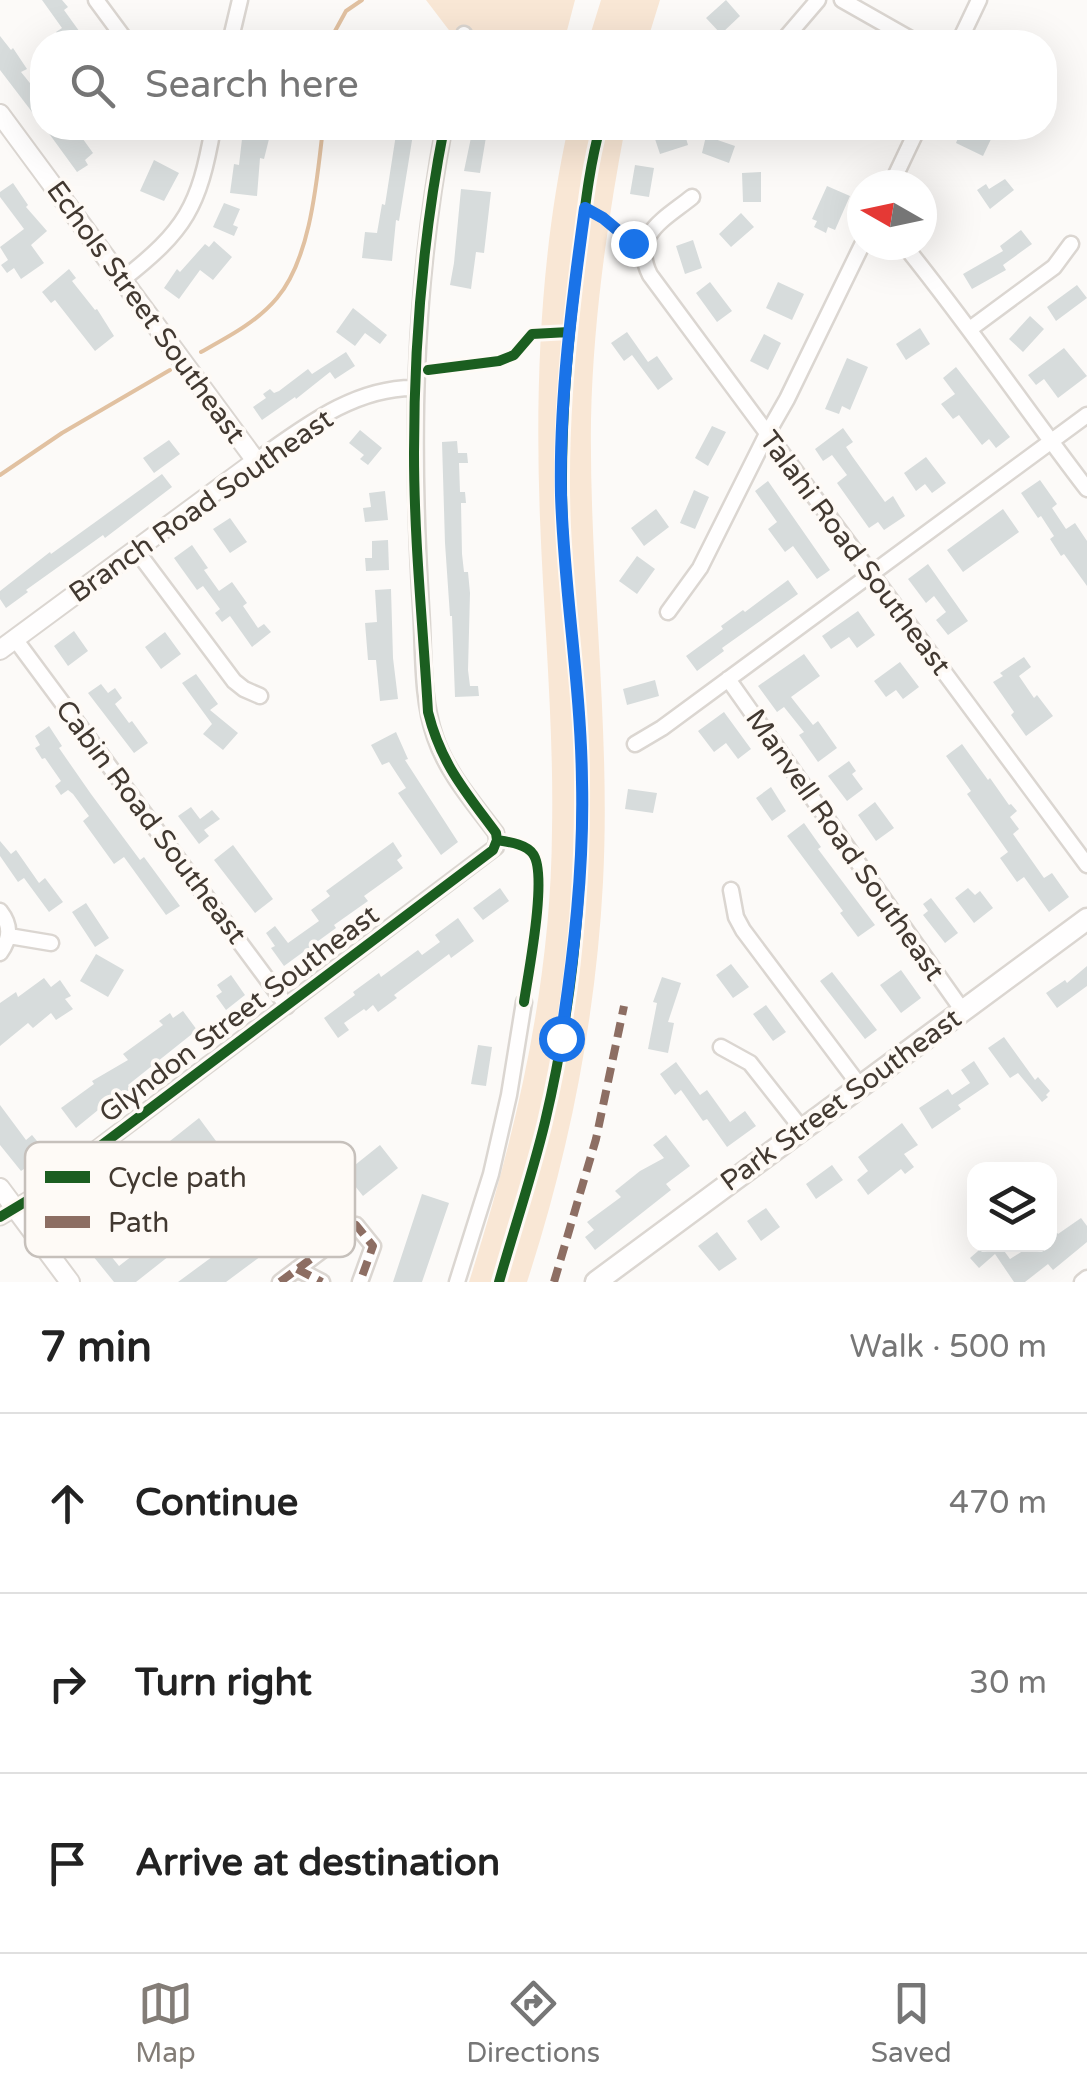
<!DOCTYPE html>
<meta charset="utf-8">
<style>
body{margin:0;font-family:"Varela Round",sans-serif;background:#f6f6f6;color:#222}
.controls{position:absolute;right:30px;bottom:30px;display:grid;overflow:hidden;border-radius:20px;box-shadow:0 10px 40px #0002}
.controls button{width:90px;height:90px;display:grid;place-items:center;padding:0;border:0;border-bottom:2px solid #e0e0e0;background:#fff;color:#222;font:50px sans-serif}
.compass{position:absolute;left:847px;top:170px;width:90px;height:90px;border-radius:50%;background:#fff;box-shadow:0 10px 40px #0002;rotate:279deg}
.stop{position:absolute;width:30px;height:30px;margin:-22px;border:8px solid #1a73e8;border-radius:50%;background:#fff}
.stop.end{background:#1a73e8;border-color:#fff;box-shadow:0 2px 10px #0008}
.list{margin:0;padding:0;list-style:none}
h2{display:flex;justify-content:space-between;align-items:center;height:130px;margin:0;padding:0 40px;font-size:42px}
h2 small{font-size:32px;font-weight:400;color:#767676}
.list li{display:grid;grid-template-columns:65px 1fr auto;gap:30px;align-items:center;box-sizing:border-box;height:180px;padding:0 40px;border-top:2px solid #e0e0e0}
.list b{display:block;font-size:38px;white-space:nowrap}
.list em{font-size:32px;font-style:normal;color:#767676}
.icon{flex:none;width:55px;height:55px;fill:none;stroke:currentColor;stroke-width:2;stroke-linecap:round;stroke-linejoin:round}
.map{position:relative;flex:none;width:1087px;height:1282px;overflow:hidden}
.search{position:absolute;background:#fff;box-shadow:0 10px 40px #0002;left:30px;right:30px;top:30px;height:110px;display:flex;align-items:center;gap:25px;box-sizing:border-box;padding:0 35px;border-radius:40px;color:#767676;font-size:38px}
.sheet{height:670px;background:#fff}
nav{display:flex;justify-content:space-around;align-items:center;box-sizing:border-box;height:140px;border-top:2px solid #e0e0e0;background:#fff;font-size:28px;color:#767676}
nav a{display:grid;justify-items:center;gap:5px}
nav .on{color:#837d77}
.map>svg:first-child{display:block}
</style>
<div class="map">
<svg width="1087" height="1282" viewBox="0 0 1087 1282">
<rect width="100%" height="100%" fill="#fcfaf8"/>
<path fill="#f9e7d5" d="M426 0H575L564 42H458Z
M601 0H660L647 42H588Z
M568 128H625C607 223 593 323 591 420 589 574 611 728 603 882 596 1017 569 1154 527 1282H469C516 1134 551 985 552 830 554 726 544 623 540 519 535 389 540 255 568 128Z"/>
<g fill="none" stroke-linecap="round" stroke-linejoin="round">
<path stroke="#e1c1a1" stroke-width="4" d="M329 42 346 11 362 0
M201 352C228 337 257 322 277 298 311 258 317 179 323 128
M0 475 62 433 170 370"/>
</g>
<path fill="#d7dcdc" d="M42 0H62L68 7 64 10 87 42H64L56 32 62 28Z
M726 0 740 16 721 34 706 18Z
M0 36 11 50 13 48 27 69 21 72 42 98V125L0 70Z
M45 128H75L93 153 85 160 88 165 77 172Z
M238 128 271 131 264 159 260 158 257 196 230 193 234 164 239 165 242 139 236 138Z
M397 128H414L399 221 396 220 392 261 362 258 365 232 377 233 382 204 385 205Z
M473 128H492L490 138 486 137 480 173 464 171Z
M683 128 688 145 660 154 654 136Z
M962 128H984L990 130 988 135 992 137 983 156 956 143Z
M706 136 735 146 729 163 702 153Z
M154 160 179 173 164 201 140 191Z
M635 165 654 168 649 197 630 194Z
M761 172V202H743L742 173Z
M1005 179 1014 190 990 209 977 190 986 184 989 189Z
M13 183 28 205 26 207 47 231 31 245 44 263 21 279 14 268 7 273 1 265 8 260 0 247 24 229 0 197V192Z
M827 186 850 196 835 230 828 227 826 233 814 227 817 221 812 219Z
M461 189 491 192 484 253 476 252 471 289 450 285 454 263Z
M224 203 240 209 233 225 238 227 234 236 213 227Z
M741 213 754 227 731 247 719 234Z
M1021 230 1032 244 1003 265 1006 270 972 289 963 274 1003 251 1000 246Z
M693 240 702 268 685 274 676 246Z
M214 241 232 257 213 280 200 270 179 299 164 288 177 269 180 272 205 244 209 247Z
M69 269 76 278 72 281 95 310 97 309 114 336 95 351 55 300 51 303 42 292Z
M710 282 732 311 717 322 696 293Z
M778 282 804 294 792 320 766 308Z
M1077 285 1087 298 1056 321 1047 307Z
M353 308 387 335 380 344 365 333 355 346 336 332Z
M1030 316 1044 329 1023 352 1009 339Z
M920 328 930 344 906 360 896 344Z
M627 332 648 362 657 356 673 379 658 390 632 355 624 361 611 343Z
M764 334 781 343 768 370 750 361Z
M1064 348 1087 376 1058 398 1044 379 1036 385 1028 375Z
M346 352 355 366 335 379 330 372 296 399 295 397 262 420 253 407 266 398 263 394 270 389 274 393 279 391 308 369 312 374Z
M847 358 868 367 850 410 842 406 839 414 825 409Z
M956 367 1010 437 996 448 989 439 982 445 959 415 953 419 941 404 955 394 943 378Z
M712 426 726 432 708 466 695 458Z
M843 428 853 442 846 447 852 456 885 502 893 496 905 516 884 530 878 522 869 528 837 483 847 475 832 455 823 461 815 449Z
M360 430 382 448 368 465 360 459 364 455 349 443Z
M169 440 180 454 154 473 143 458Z
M457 441 458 453H467L468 463H459L460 492H465L466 503H461L462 554 464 572H468L470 593 468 670 470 686H478L479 696 455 697 452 616H450L445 543 442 442Z
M926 457 946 483 932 493 925 484 916 491 904 473Z
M162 474 172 487 105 538 103 535 26 590 28 592 6 608 0 599V591L50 552 51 554Z
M1040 480 1057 504 1052 508 1066 529 1075 523 1087 541V586L1064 554 1061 556 1050 539 1054 536 1041 516 1038 518 1021 493Z
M768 481 830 570 817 579 793 546 785 552 768 529 777 522 755 491Z
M694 490 709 497 695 529 680 523Z
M385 491 388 520 365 522 363 508 371 507 369 493Z
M656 509 669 527 644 546 631 528Z
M1003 509 1019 532 963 572 947 550Z
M230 518 247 542 230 553 213 529Z
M388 540 389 570 366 571 365 558H372V541Z
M192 545 208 568 204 570 219 591 232 582 247 603 243 606 258 628 264 624 271 632 252 647 230 616 222 622 215 613 220 609 203 586 197 590 174 558Z
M637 556 655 569 637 594 619 581Z
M928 564 968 621 948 635 936 620 946 612 934 596 926 603 908 579Z
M788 580 798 594 722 648 724 651 697 671 686 656 723 629 721 626 743 610 745 612Z
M391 589 393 658 398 699 380 701 376 660H368L365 623 377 622 375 590Z
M858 611 875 635 857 648 849 637 831 649 822 636Z
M74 631 88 651 68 666 54 646Z
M165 632 181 654 161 669 145 647Z
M804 654 820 676 791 697 813 725 818 721 837 748 818 762 799 735 804 732 784 707 777 712 758 686Z
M1024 657 1031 667 1019 676 1034 698 1037 695 1053 716 1026 736 1011 715 1014 712 993 682 1003 676 1000 673Z
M900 662 919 687 903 699 896 690 886 697 874 681Z
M196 674 218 704 210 710 238 733 223 750 203 734 212 724 182 683Z
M655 680 659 696 627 705 623 689Z
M101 684 108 693 115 688 122 698 115 704 129 723 132 721 148 743 134 753 88 693Z
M724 712 751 749 738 759 726 743 714 752 698 731Z
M49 726 62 746 59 748 91 794 140 860 144 857 180 906 166 915 124 857 114 864 83 821 89 816 73 794 68 790 61 795 55 786 61 781 45 758 42 759 35 748 40 745 35 736Z
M396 732 408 759 405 760 458 842 441 855 398 793 406 788 389 762 382 765 371 745Z
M962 744 988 780 990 778 1009 805 1011 804 1017 811 1010 817 1019 829 1013 834 1044 878 1052 873 1069 897 1049 912 1024 877 1017 882 1000 858 1008 852 967 794 971 791 946 756Z
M849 761 856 771 852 774 863 789 847 801 828 776Z
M771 787 786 811 772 821 756 798Z
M628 789 657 793 653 813 625 809Z
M875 802 894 828 876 841 858 815Z
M191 807 200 819 212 810 220 819 204 830 209 836 199 844 178 816Z
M804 823 821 847 818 849 875 925 858 937 840 913 843 911 787 836Z
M0 841 11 854 16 850 39 883 45 878 63 902 49 912 24 878 18 882 0 856Z
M393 842 402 856 397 860 403 868 364 896 368 901 334 925 336 928 284 966 271 948 275 946 266 933 275 926 288 943 295 938 319 921 311 910 330 896 326 891Z
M233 845 273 899 255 913 214 860Z
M500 888 509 901 483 920 473 908Z
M968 888 975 895 980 891 993 908 974 923 955 898Z
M931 898 958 933 945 943 923 915 928 911 923 904Z
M86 903 109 938 95 947 72 912Z
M458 918 474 941 451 958 449 954 394 995 397 998 378 1012 373 1005 366 1011 364 1009 344 1023 349 1030 338 1038 324 1018 355 995 353 992 379 973 381 977 418 950 422 955 440 942 435 935Z
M96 954 124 970 108 997 80 981Z
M731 964 749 987 733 998 716 975Z
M1087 966V986L1057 1008 1046 993 1065 980 1067 983Z
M901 970 921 998 901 1013 880 985Z
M832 972 877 1030 865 1039 820 981Z
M231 975 245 995 226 1010 216 996 222 992 217 985Z
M662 977 681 983 668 1022 674 1023 668 1053 648 1049 657 1003 653 1002Z
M44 978 51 987 60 980 71 996 65 999 73 1009 56 1020 51 1013 33 1028 28 1023 0 1046V1003L16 992 18 997Z
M766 1005 786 1032 773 1041 753 1014Z
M183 1011 197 1030 128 1085 131 1089 117 1101 114 1097 76 1128 61 1108 94 1084 92 1081 128 1060 123 1054 163 1025 159 1021 170 1013 173 1018Z
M1004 1037 1035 1080 1038 1077 1050 1091 1046 1095 1048 1097 1042 1102 1018 1073 1010 1078 988 1048Z
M478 1045 492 1047 486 1086 471 1084Z
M974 1061 989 1084 958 1105 961 1109 932 1129 919 1108 948 1089 952 1095 970 1083 961 1070Z
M676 1062 700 1095 707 1090 730 1122 745 1111 756 1126 727 1147 707 1119 703 1121 681 1090 675 1095 660 1074Z
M0 1105 26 1140 32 1135 47 1153 21 1171 0 1145Z
M199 1118 216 1141 187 1163 170 1141Z
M902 1123 918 1145 904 1154 914 1167 905 1174 901 1169 868 1195 857 1180 868 1171 858 1157Z
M666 1135 690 1166 666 1184 671 1190 595 1250 585 1237 594 1230 587 1222 621 1197 615 1191 640 1171 664 1158 653 1145Z
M380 1145 398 1168 363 1196 355 1186 226 1282H178L338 1164 345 1173Z
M832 1165 843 1180 816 1199 806 1184Z
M88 1188 102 1207 91 1215 111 1239 102 1245 119 1266 155 1238 169 1256 136 1282H114L80 1240 83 1238 61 1208Z
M422 1194 449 1203 422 1282H393Z
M766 1208 780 1227 761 1241 747 1221Z
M1081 1218 1087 1226V1242L1053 1270 1048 1264 1025 1282H1014L995 1254 979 1268 970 1258 986 1244H1005L1002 1248 1010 1259 1034 1244H1050V1224L1058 1234Z
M717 1232 737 1259 719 1271 698 1246Z"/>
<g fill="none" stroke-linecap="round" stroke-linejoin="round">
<g stroke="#dbd6d1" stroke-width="19">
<path id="minor" d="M96 0 127 42
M842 0 916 42
M230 42 240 0
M462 42 464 34
M782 42 818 0
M959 42 979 0
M891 185 918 128
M692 197C665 219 630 235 650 275L1087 865
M904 245C968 324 1025 408 1087 489
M122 280C186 230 199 207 213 128
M970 329 1054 267 1071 244
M256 461C303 428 354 387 415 388
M136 550 234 681 244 689 260 696
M668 612 700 568 767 434 787 399 862 245
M15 639 287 1006
M728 679 963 1011
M635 744 662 728 1087 415
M731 890 736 917 743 930 860 1086
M0 911C11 925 11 938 0 953
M9 936 51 943
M721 1047 750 1063 802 1129
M0 1217 30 1199 496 847 497 840 496 833C473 802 447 773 435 737 421 697 424 649 421 607 411 442 413 291 444 128
M297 1269 322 1282
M280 1282 356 1225 373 1246 360 1282
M457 1282 491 1174 509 1095 524 1002
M1082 1282 1087 1278"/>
</g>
<g stroke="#dbd6d1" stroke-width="22">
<path id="tertiary" d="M0 114 256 461 0 650
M0 1188 70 1282"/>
</g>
<g stroke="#dbd6d1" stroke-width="25">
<path id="secondary" d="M596 1282 1087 919"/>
</g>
<use href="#minor" stroke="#fffefe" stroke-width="14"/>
<use href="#tertiary" stroke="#fffefe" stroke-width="18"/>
<use href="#secondary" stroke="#fffefe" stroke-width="20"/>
<path stroke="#8d6e63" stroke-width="8" stroke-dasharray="15 8" stroke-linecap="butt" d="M297 1269 322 1282
M280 1282 356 1225 373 1246 360 1282
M554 1282 596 1139 624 1006"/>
<g stroke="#fefaf6" stroke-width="16">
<path id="cycleway" d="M444 128C423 235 414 344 414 453 414 540 423 626 428 712 441 764 465 791 496 833L497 840
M428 370 499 361 514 355 532 334 569 332
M497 840C509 842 526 844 533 854 548 874 528 975 524 1002
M0 1217 30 1199 493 850 497 840
M499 1282C514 1229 532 1176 545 1122 571 1012 583 896 582 783 582 697 567 612 563 527 559 438 567 349 578 262 584 218 588 171 600 128"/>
</g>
<use href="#cycleway" stroke="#1b5e20" stroke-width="10"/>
</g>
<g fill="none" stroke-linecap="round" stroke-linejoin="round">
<path stroke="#1a73e8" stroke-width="12" d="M561 1038C574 953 584 867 582 782 581 686 564 591 561 495 559 401 572 301 585 208L603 218 633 243"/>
</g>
<g text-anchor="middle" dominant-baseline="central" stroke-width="8" stroke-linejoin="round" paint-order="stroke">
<g font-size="28" fill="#423931" stroke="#fefaf6">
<text transform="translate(146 312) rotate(54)">Echols Street Southeast</text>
<text transform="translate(201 506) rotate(-35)">Branch Road Southeast</text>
<text transform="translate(855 553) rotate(53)">Talahi Road Southeast</text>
<text transform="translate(151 822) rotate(53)">Cabin Road Southeast</text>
<text transform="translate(845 845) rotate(55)">Manvell Road Southeast</text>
<text transform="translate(239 1014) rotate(-37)">Glyndon Street Southeast</text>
<text transform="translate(841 1100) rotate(-36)">Park Street Southeast</text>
</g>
</g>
<rect x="25" y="1142" width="330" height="115" rx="15" fill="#fefaf6" stroke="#c6c0bb" stroke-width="2.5"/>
<rect x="45" y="1171" width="45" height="12" fill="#1b5e20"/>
<rect x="45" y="1216" width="45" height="12" fill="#8d6e63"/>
<g font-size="28" fill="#423931">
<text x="108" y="1187">Cycle path</text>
<text x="108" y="1232">Path</text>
</g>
</svg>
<div class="controls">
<button><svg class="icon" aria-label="layers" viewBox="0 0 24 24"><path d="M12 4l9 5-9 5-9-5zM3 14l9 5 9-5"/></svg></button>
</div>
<svg class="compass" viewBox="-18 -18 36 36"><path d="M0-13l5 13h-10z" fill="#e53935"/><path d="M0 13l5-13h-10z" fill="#767676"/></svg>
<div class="stop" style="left:561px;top:1038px"></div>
<div class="stop end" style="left:633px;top:243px"></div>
<div class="search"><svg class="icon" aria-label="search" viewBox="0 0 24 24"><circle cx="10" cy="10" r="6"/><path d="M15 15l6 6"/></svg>Search here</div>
</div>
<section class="sheet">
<h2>7 min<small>Walk · 500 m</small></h2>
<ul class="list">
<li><svg class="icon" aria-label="ahead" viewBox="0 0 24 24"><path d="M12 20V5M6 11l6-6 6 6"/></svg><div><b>Continue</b></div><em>470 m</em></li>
<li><svg class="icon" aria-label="right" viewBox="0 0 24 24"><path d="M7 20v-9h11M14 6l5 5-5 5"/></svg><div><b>Turn right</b></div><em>30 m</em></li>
<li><svg class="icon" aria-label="arrive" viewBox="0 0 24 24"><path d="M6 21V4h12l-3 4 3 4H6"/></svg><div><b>Arrive at destination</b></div></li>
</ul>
</section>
<nav>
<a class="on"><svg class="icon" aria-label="map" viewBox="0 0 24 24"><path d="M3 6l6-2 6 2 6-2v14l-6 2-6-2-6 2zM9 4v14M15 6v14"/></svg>Map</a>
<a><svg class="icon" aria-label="directions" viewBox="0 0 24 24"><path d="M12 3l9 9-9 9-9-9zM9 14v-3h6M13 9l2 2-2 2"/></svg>Directions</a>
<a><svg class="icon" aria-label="saved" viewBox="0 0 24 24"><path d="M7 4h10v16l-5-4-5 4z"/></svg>Saved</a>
</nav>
